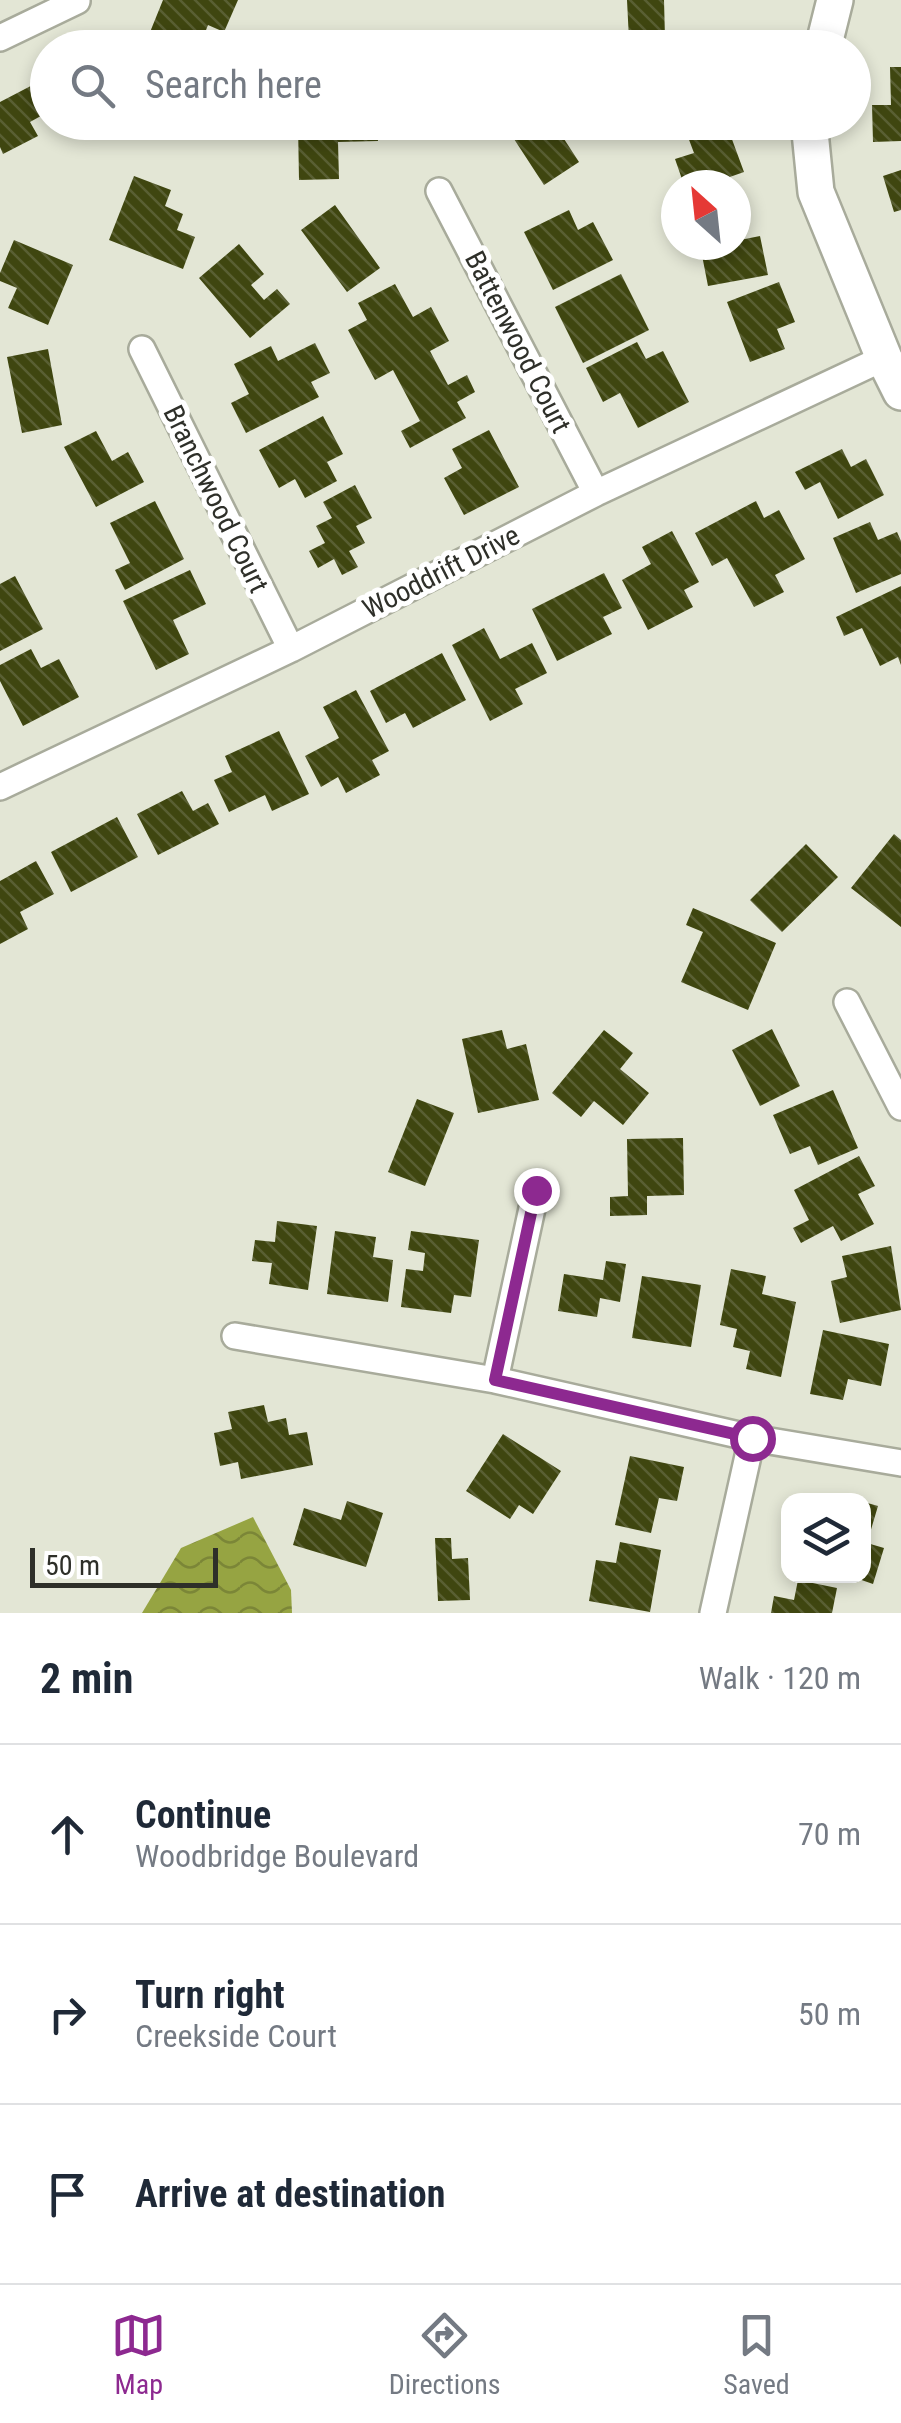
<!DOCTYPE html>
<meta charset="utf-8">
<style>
body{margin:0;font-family:"Roboto Condensed",sans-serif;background:#f2f2f3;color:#1f2937}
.controls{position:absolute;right:30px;bottom:30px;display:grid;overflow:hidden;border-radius:20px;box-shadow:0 5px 15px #0003}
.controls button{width:90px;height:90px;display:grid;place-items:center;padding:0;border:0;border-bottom:2px solid #e0e1e3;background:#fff;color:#1f2937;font:50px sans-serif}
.compass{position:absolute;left:661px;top:170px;width:90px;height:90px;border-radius:50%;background:#fff;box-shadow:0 5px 15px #0003;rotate:333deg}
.scale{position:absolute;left:30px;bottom:25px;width:188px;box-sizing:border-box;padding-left:10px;border:5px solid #2e2f29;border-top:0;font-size:28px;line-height:35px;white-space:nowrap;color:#2e2f29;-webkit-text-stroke:8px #fff;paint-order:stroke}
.stop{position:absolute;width:30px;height:30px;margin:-22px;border:8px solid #8d2990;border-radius:50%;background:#fff}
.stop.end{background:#8d2990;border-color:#fff;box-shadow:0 2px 10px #0008}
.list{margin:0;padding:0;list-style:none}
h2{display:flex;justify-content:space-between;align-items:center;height:130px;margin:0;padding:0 40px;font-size:42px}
h2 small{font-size:32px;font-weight:400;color:#747a83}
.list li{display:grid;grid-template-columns:65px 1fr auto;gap:30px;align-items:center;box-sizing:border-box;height:180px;padding:0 40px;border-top:2px solid #e0e1e3}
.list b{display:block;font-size:38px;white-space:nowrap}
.list p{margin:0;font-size:32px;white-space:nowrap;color:#747a83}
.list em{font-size:32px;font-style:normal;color:#747a83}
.icon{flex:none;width:55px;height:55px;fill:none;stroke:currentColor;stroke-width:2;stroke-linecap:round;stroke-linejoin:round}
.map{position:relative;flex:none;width:901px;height:1613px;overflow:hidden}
.search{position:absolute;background:#fff;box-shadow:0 5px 15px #0003;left:30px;right:30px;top:30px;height:110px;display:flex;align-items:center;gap:25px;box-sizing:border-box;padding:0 35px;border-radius:55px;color:#747a83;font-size:38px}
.sheet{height:670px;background:#fff}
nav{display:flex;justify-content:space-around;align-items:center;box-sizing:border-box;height:140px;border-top:2px solid #e0e1e3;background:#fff;font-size:28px;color:#747a83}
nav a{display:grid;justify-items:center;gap:5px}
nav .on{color:#8d2990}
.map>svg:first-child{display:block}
</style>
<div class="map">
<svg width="901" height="1613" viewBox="0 0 901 1613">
<defs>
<pattern id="water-waves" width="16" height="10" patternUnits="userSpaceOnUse" patternTransform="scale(2.5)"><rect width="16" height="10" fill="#96a442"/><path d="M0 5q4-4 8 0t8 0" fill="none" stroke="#7b8637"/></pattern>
<pattern id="building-back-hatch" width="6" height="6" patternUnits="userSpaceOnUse" patternTransform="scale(2.5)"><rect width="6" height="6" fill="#3f4610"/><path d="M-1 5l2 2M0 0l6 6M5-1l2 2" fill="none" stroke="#595f33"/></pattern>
</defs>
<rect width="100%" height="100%" fill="#e3e6d5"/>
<path fill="url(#water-waves)" d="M253 1517 291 1590 292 1613H142L181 1548Z"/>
<path fill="url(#building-back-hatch)" d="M163 0H238L224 32 208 25 199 48H159L146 42Z
M627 0H664L665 38 629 40Z
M890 67H901V141L873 142 872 105H891Z
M48 77V112L30 122 38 136 3 154 0 147V102Z
M97 122H136L104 138Z
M139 122H158L163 133 146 140Z
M318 122H377L378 141 338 142 339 179 299 180 298 124Z
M503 122H553L579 162 544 185Z
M726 123 744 172 724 179 726 185H684L675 159 694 153 688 137Z
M901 170V210L894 212 883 176Z
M134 176 171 190 165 206 183 214 177 230 195 237 183 269 109 240Z
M335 205 380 268 347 292 301 230Z
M569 210 578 230 593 222 613 260 553 290 524 232Z
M736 228 740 240 760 236 768 275 708 286 700 245H736Z
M14 240 73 265 48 325 8 308 17 288 0 281V273Z
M239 244 264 274 251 285 264 300 277 289 290 304 250 338 199 278Z
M621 274 649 330 583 363 555 307Z
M779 282 795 322 777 329 785 349 750 362 727 302Z
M395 284 413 317 431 307 449 341 430 351 448 385 467 375 475 392 457 402 466 418 410 448 401 431 420 421 393 370 375 380 348 330 367 320 358 303Z
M637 342 646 359 663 351 689 402 638 428 620 393 603 402 586 368Z
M315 343 330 373 311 382 319 397 246 433 231 403 249 394 234 364 271 346 278 361Z
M48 349 62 425 22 433 7 357Z
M323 416 343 454 327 462 337 481 305 498 295 479 279 488 259 450Z
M489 430 519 487 464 515 444 478 462 468 452 449Z
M96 431 112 461 128 452 144 482 96 507 64 447Z
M842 449 851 467 866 459 884 495 838 519 820 482 805 490 795 472Z
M355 485 372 518 356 526 365 543 349 551 358 567 342 575 334 559 318 568 309 551 325 543 316 526 332 518 323 502Z
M155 501 184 559 125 590 115 570 130 563 110 523Z
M756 501 764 518 779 510 805 559 775 575 784 592 754 607 727 558 712 566 695 533Z
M870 522 878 540 897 532 901 541V574L856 593 833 538Z
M672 531 699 582 684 590 693 607 648 630 622 580 651 564 642 547Z
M190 570 206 604 173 620 189 654 156 670 123 601Z
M604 573 622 608 603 617 612 634 557 661 532 609Z
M15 576 43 629 0 651V584Z
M901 586V665L898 657 880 666 862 628 844 636 836 617Z
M484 628 500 659 532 643 547 673 515 689 523 704 490 721 452 645Z
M31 649 41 668 59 659 79 697 23 726 0 681V665Z
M442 653 466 700 413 728 405 713 386 723 370 691Z
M356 690 389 751 372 760 380 775 346 793 338 777 321 787 305 756 339 738 323 707Z
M279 731 309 794 272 811 265 795 229 812 214 780 232 772 225 756Z
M182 791 193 811 208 803 219 824 158 855 137 814Z
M117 817 138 857 71 892 51 852Z
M894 834 901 840V927L851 888Z
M806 844 838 877 782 932 750 900Z
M36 861 54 894 20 912 28 929 0 944V881Z
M693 908 776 943 748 1010 681 982 703 932 686 925Z
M772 1029 800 1086 760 1106 732 1050Z
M502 1030 507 1049 526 1044 539 1100 478 1113 462 1039Z
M604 1030 633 1053 620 1069 649 1093 623 1125 594 1101 581 1117 552 1093Z
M833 1090 858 1148 818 1165 810 1146 790 1154 773 1115Z
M417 1099 454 1113 425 1186 388 1172Z
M683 1138 684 1195 647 1196V1215L610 1216V1197L628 1196 627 1139Z
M859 1156 875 1186 858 1194 874 1224 841 1241 833 1226 801 1243 793 1228 809 1220 794 1190Z
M277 1221 317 1226 308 1290 269 1284 272 1263 252 1261 255 1240 275 1242Z
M335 1231 376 1237 373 1257 393 1260 388 1302 327 1294Z
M411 1231 479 1240 471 1297 454 1295 451 1313 401 1307 406 1269 423 1271 425 1253 408 1250Z
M891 1246 901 1310 840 1323 831 1281 847 1277 842 1256Z
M606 1261 626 1264 620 1302 600 1298 597 1317 558 1311 564 1274 603 1280Z
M731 1269 766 1276 762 1294 796 1302 781 1377 746 1369 750 1351 733 1347 737 1329 720 1325Z
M642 1276 701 1285 691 1347 632 1338Z
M823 1330 889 1344 881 1386 848 1379 843 1400 810 1394Z
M264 1405 268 1422 286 1418 289 1435 307 1432 313 1465 241 1479 238 1462 220 1466 214 1433 232 1429 228 1412Z
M503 1434 561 1471 533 1514 519 1505 510 1519 466 1491Z
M630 1456 684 1467 677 1501 659 1498 651 1533 615 1525Z
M347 1501 383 1513 366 1567 293 1545 304 1508 341 1520Z
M864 1502 878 1506 867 1543 884 1548 873 1584 850 1576H864Z
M435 1538H451L452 1559 468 1558 470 1600 438 1601Z
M620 1542 661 1550 650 1612 589 1601 596 1560 616 1563Z
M798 1580 837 1588 832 1613H771L774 1596 794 1600Z"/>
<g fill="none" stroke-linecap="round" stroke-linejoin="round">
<g stroke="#a8ab9b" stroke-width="18">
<path id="lane" d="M759 47 762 48"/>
</g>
<g stroke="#a8ab9b" stroke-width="30">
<path id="street" d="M0 38 77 1
M439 191 596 493
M142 349 291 649
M0 787 291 649 596 493 884 358
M847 1002 901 1107
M235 1336 495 1380 752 1438 901 1463
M495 1380 536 1190
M713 1613 752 1438"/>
</g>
<g stroke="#a8ab9b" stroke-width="40">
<path id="secondary" d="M823 48 835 0
M809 122 816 192 884 358 901 392"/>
</g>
<use href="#lane" stroke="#fff" stroke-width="12"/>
<use href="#street" stroke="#fff" stroke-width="25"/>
<use href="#secondary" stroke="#fff" stroke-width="35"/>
</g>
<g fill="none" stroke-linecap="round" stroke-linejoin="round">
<path stroke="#8d2990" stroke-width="12" d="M536 1190 495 1380 752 1438"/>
</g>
<g text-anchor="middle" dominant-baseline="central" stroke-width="10" stroke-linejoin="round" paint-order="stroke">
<g font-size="28" fill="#2e2f29" stroke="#fff">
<text transform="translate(518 342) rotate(63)">Battenwood Court</text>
<text transform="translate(216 499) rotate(64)">Branchwood Court</text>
<text transform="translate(441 572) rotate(-27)">Wooddrift Drive</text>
</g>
</g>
</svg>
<div class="controls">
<button><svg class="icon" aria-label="layers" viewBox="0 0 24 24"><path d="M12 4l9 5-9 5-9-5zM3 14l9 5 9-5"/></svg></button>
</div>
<svg class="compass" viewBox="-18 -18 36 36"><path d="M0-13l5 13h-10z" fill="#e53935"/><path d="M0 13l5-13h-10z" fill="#747a83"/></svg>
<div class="scale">50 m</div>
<div class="stop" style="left:752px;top:1438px"></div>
<div class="stop end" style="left:536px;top:1190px"></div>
<div class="search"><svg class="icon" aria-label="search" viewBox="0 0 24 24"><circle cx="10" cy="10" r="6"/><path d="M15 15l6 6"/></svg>Search here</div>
</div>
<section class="sheet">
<h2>2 min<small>Walk · 120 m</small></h2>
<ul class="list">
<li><svg class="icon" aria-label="ahead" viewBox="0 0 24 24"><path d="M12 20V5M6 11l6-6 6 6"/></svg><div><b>Continue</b><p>Woodbridge Boulevard</p></div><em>70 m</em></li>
<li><svg class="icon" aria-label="right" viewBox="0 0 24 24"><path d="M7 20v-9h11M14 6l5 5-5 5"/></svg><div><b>Turn right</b><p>Creekside Court</p></div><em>50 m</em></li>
<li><svg class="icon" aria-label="arrive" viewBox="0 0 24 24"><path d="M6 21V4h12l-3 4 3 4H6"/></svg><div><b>Arrive at destination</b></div></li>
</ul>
</section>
<nav>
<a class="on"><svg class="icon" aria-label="map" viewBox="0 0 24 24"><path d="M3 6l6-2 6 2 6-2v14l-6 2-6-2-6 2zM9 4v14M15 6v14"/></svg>Map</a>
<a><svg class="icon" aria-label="directions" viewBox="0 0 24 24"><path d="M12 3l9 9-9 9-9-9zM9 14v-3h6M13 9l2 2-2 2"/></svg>Directions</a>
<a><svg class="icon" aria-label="saved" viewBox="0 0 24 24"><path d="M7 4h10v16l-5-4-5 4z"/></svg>Saved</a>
</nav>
